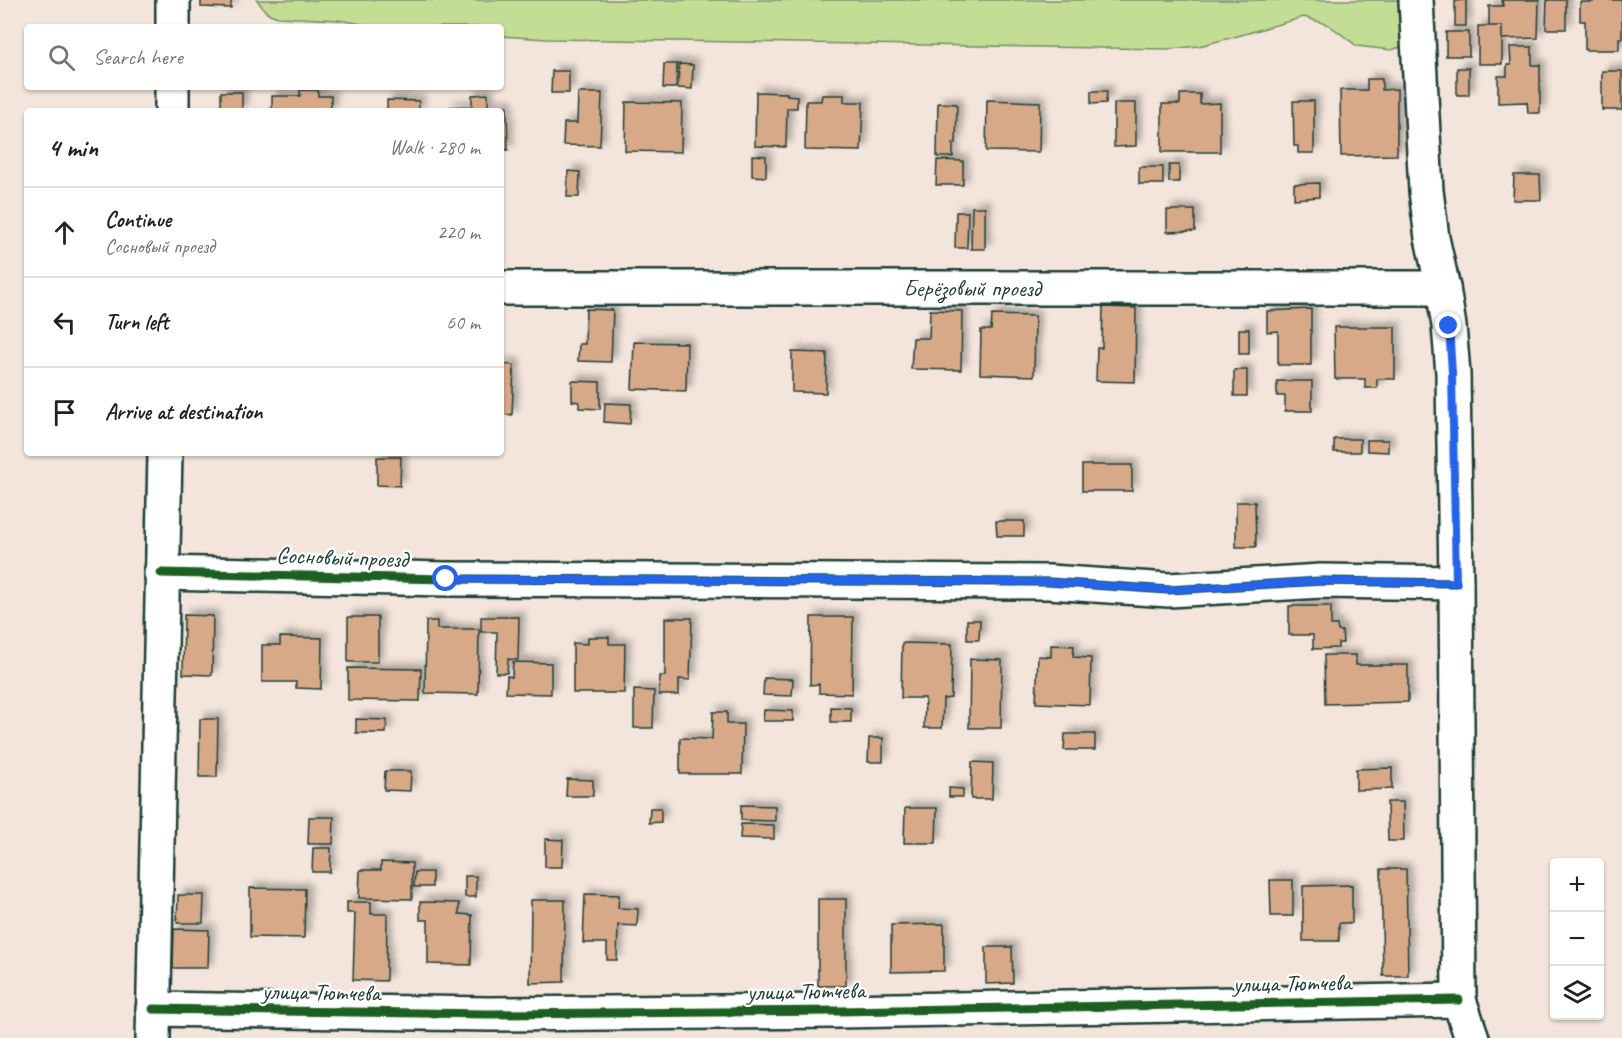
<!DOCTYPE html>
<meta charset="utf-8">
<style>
body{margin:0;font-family:Caveat,sans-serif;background:#f6f6f6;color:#222}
.controls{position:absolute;right:18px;bottom:18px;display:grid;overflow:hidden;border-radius:6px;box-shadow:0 2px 4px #0004}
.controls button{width:54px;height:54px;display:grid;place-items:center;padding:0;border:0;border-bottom:2px solid #e0e0e0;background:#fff;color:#222;font:30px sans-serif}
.stop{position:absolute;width:18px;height:18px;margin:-14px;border:4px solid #2563eb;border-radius:50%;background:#fff}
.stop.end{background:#2563eb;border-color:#fff;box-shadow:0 2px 6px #0008}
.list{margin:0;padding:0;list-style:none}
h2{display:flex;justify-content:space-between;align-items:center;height:78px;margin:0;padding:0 24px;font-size:26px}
h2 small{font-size:20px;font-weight:400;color:#767676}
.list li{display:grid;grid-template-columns:39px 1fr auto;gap:18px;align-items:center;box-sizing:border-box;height:90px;padding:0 24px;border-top:2px solid #e0e0e0}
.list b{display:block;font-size:22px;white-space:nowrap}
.list p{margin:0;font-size:20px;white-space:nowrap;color:#767676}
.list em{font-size:20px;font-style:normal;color:#767676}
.icon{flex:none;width:33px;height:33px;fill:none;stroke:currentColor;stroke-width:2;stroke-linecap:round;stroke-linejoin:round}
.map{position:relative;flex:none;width:1622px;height:1038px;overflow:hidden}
.search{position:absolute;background:#fff;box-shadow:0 2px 4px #0004;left:24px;top:24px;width:480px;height:66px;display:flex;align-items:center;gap:15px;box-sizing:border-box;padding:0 21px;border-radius:6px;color:#767676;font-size:22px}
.panel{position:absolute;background:#fff;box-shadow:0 2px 4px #0004;left:24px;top:108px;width:480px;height:348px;border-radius:6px}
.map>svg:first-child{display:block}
</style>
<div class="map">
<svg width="1622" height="1038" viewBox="0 0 1622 1038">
<defs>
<filter id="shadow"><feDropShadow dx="5.5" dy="-5.5" stdDeviation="3" flood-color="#0004"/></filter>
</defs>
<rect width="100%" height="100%" fill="#f3e5db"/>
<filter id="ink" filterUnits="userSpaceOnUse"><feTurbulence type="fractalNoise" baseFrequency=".0167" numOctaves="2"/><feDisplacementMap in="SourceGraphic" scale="12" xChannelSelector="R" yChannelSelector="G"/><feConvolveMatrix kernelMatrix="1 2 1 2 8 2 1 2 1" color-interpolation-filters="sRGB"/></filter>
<g filter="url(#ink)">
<path fill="#c4dd94" stroke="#728d64" stroke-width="1.5" d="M257 0H1405L1406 39 1401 47 1391 50 1357 46 1329 25 1304 17 1234 37 1199 46 1169 49 546 39 501 36V27H380L338 20 278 17 267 13Z"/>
<path fill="#d7a988" stroke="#1f3d34" stroke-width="1.5" filter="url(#shadow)" d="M201 0H231V8L201 7Z
M1466 0V26H1455V1Z
M1502 0H1539L1538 38 1502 39V26H1489V6H1503Z
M1547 0H1566V29H1546Z
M1593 0H1622V38H1619V50H1585V21H1580V2H1593Z
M1478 26H1502V64H1478Z
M1446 32H1469V56H1446Z
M1510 47H1532V65H1540V113H1528L1527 102 1498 103V76H1507V65H1511Z
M664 64H677L676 88H663Z
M679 64 693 65 692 89 678 88Z
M1457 68H1469V95H1457Z
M552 71H569V93H551Z
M1602 71H1622V110H1602Z
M1367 79H1382V90L1397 89V155L1341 156 1340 90H1367Z
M300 90H318V96H331V111H272V96H300Z
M1091 91H1107L1106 103 1091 104Z
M221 92H242V111H221Z
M756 92 787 93V95L797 96V108H787L786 147 755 146Z
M578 93H602L600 146 563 145 564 123H577Z
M488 94V106H507L508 150H501V111H449V107L472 106V95Z
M1180 94H1200V104L1220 103V152H1162V104H1180Z
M822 95H844V102H863L861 151 805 150 806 101H821Z
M387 100 419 101V111H387Z
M987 100 1040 102 1039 152 986 151Z
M1293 101H1314V153H1298V146H1294Z
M626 102 682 103 681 152 625 151Z
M938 103 957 104 956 143H953V157H937Z
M1114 103H1136V146L1114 147Z
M752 155 766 156V177L752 176Z
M937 160 963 161V185H936Z
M1169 165H1179V182H1169Z
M1139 167H1163V184H1139Z
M568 171 580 172 579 197H567Z
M1514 175H1540L1541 200H1513Z
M1319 183V197L1294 199V184Z
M972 207H985V249H971Z
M1167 210H1195V231L1167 232Z
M956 212H968L967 248H955Z
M1103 307 1136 308 1135 382 1096 381 1097 348H1102Z
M586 309 613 310 611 362 578 361 579 344H585Z
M1311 309V365H1278V331L1267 332V311Z
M930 310 962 311 961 370 911 369 913 338H929Z
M992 315 1035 316 1034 376 980 374 981 330H991Z
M1334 327H1395V379H1377V388H1365V379H1335Z
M1239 329H1249V354H1239Z
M634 342 687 343 686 391 632 389Z
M792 352 827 353 826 393 792 392Z
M501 364 514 365 512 415 501 414Z
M1234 370H1247V396H1234Z
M572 381 600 382V409L579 408V402L572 401Z
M1277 381H1312V411H1285V396H1277Z
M605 403 631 404 630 424 604 422Z
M1334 439H1360V452H1334Z
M1367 440H1388V452L1367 451Z
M377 457H401L400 486 377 485Z
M1082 465H1132V491H1082Z
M1236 502H1255L1256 547H1236Z
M996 521H1024V536H997Z
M1289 606H1331V625H1337L1338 631H1342L1343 643H1338V648L1313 649V635H1289Z
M184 615 213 616 212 675 183 674Z
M348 617H378V662H348Z
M481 617H519L518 660 508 659 507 673H496L497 632H481Z
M811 617H853L852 694 819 693V684L810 685Z
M665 618H692L690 680 679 679V695H659L660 676H665Z
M967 620H980L979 640H967Z
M426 621H437V629H479L478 694 425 693Z
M280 637 322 638 321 689 296 688V682H262V645H280Z
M588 637H609V644H625L624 693H573V643L588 644Z
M902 643 952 644 951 698 943 699 942 728H924L925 698H901Z
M1051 645 1074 646 1073 657 1091 658 1090 705 1036 703 1038 656 1051 657Z
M1324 655H1356V665H1408V702L1325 704Z
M970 659 1002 660 1001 728H969Z
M513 662 551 663V694L506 693 507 676 512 677Z
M348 668 421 669 420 701 348 700Z
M764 678 793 679 792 696 763 695Z
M634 690 654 691 653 728H634Z
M831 707 851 708V722H831Z
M764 710 793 711V721H763Z
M713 712H727V724H743L742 774H680V738L712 739Z
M200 719H218L217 777H199Z
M356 719 387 720 386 733H356Z
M1065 734H1095V750H1064Z
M869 738H883V762H868Z
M972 762 993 763 992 799H971Z
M1392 768V789L1356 790V769Z
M385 771H411L410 791 384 790Z
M567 779 593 780V796H566Z
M949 788 963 789V797H949Z
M1387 802H1403L1404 841H1388Z
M741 805 775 806V821L741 820Z
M650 808H661V822L649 823Z
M905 808H937L936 843H904Z
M309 817H334L333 844H308Z
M741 824 774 825V839L740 838Z
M545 839 563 840 562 867H545Z
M313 848H331L330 872H312Z
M381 862 412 863V899L359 898 360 870H381Z
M1381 869H1406L1408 976H1383Z
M415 872H432V887H414Z
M465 876H476V897H465Z
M1270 880H1293V916H1271Z
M1352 885V923H1339V941H1303V886Z
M250 888 305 889 304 938 250 937Z
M585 894 619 895 618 908 638 909 637 926 618 925 617 960H607V943H583Z
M178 895H204L203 923H177Z
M818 899H846V986H818Z
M531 900H565L564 982 530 983Z
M347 902H371V914H387L386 981 353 980 355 913H347Z
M420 902 459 903V914L472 915 471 965 428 964V920H420Z
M944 924V971L891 972V925Z
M174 929 209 930 208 968H173Z
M986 947H1012L1013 983 986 984Z"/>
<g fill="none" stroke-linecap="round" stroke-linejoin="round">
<g stroke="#1f3d34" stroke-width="38">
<g id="minor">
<path d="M1416 0 1426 191 1432 238 1443 288 1449 326 1453 373 1456 583 1459 1000 1472 1038"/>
<path d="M173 27V0"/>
<path d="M172 111V87"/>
<path id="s1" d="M501 288H1443"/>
<path d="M161 573 446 579 1049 582 1169 590 1321 581 1456 583"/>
<path d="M153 1009 489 1014 838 1011 1459 1000"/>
<path d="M153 1038 165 453"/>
</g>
</g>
<use href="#minor" stroke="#fff" stroke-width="33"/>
<g stroke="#fff" stroke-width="13">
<path id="cycleway" d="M161 573 446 579 1049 582 1169 590 1321 581 1456 583
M153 1009 489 1014 838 1011 1459 1000"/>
</g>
<use href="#cycleway" stroke="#1b5e20" stroke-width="9"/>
</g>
</g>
<g fill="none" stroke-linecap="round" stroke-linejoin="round" filter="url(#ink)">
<path stroke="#2563eb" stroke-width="8" d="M446 579 1048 582 1169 590 1321 581 1456 583 1452 373 1449 326"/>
</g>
<g text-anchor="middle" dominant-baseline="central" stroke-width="4.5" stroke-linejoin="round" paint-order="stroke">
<g font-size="24" fill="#1f3d34" stroke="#fff">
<text stroke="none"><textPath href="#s1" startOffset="471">Берёзовый проезд</textPath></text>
<text transform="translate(342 557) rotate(2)">Сосновый проезд</text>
<text transform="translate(1292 983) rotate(-1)">улица Тютчева</text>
<text transform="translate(806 991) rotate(-1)">улица Тютчева</text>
<text transform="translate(321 992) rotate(1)">улица Тютчева</text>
</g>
</g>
</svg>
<div class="controls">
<button>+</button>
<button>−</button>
<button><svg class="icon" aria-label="layers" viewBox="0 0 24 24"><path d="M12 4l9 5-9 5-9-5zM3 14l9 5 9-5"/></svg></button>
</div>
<div class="stop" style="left:446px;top:579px"></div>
<div class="stop end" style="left:1449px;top:326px"></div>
<div class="search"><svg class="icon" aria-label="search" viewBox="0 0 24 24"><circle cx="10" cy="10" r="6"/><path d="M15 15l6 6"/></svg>Search here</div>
<section class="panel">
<h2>4 min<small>Walk · 280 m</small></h2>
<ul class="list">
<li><svg class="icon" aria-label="ahead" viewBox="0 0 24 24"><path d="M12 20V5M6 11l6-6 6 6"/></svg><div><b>Continue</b><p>Сосновый проезд</p></div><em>220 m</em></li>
<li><svg class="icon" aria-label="left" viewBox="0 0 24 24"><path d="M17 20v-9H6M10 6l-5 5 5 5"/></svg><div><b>Turn left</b></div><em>60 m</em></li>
<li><svg class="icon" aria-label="arrive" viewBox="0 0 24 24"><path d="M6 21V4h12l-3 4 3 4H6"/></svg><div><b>Arrive at destination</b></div></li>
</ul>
</section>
</div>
